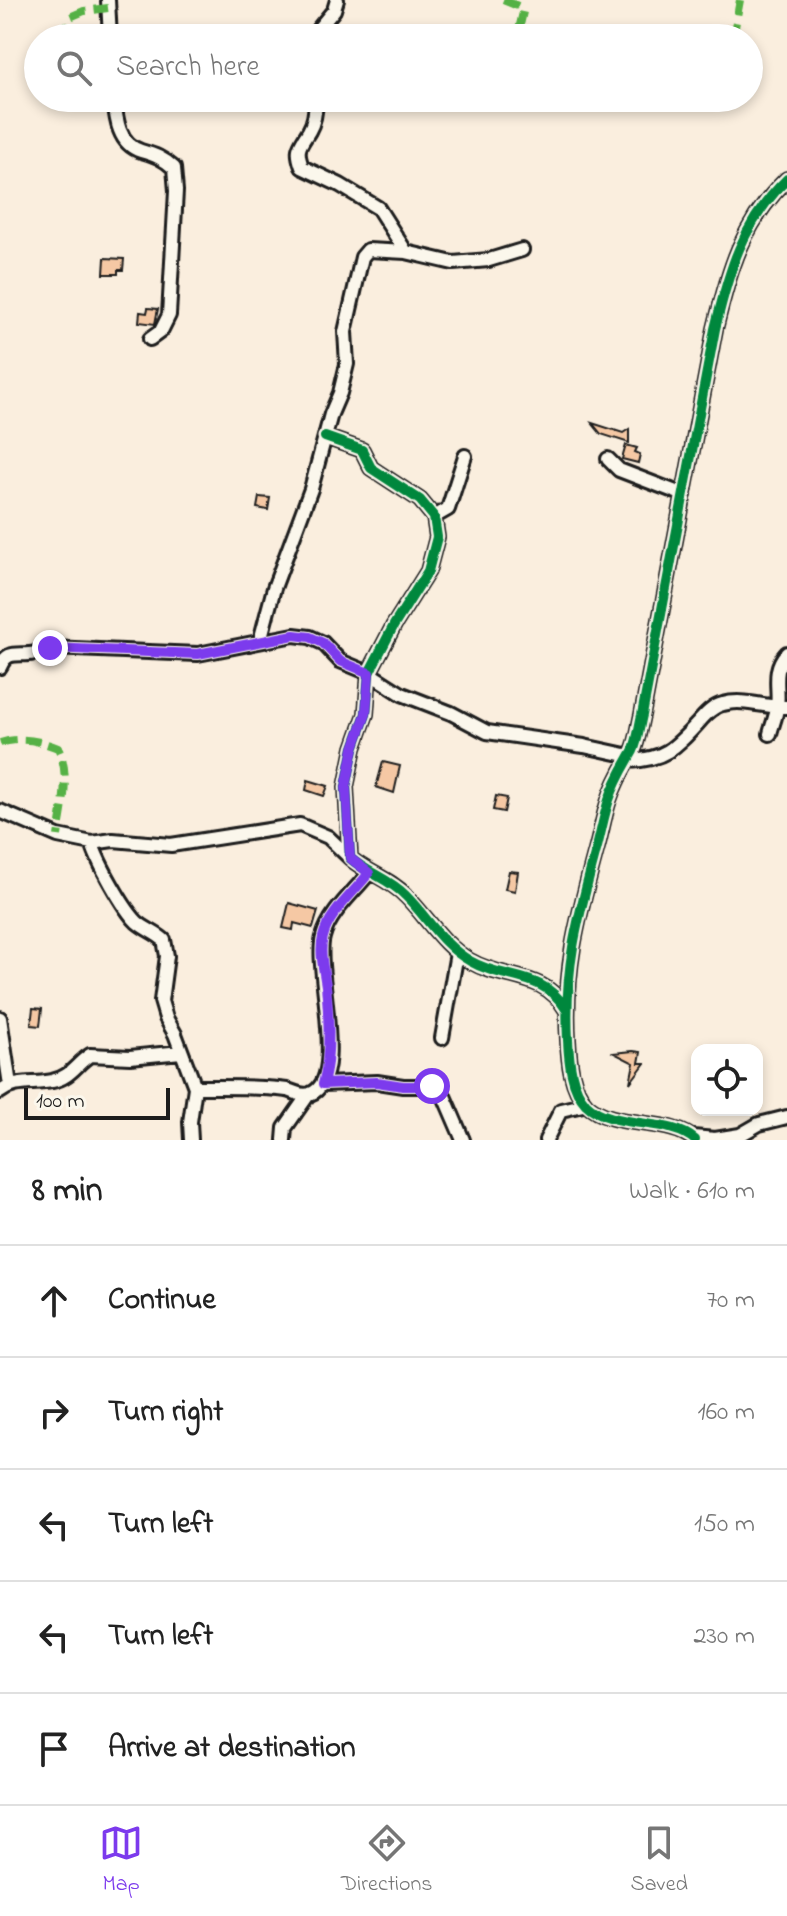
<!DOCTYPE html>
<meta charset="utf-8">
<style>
body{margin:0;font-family:"Indie Flower",sans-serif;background:#f2f2f2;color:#222}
.controls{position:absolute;right:24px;bottom:24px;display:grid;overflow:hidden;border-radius:16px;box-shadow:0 4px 12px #0003}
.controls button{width:72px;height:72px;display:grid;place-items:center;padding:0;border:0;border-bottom:2px solid #e0e0e0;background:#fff;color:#222;font:40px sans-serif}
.scale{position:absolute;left:24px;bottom:20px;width:146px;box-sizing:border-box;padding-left:8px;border:4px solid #1c1c1c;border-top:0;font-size:22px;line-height:28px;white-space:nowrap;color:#1c1c1c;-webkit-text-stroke:6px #fbf7ec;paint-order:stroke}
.stop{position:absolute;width:24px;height:24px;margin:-18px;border:6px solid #7c3aed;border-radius:50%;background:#fff}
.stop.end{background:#7c3aed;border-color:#fff;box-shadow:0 2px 8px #0008}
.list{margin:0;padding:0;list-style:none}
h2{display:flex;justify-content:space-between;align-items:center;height:104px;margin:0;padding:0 32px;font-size:34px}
h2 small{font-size:26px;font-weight:400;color:#767676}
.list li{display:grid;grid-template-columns:52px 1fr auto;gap:24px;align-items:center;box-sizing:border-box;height:112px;padding:0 32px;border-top:2px solid #e0e0e0}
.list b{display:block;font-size:30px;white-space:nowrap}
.list em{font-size:26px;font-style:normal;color:#767676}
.icon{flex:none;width:44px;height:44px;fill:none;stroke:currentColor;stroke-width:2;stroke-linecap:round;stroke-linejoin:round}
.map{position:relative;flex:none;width:787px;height:1140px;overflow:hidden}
.search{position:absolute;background:#fff;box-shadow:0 4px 12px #0003;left:24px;right:24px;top:24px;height:88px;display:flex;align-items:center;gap:20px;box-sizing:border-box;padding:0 28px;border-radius:44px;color:#767676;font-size:30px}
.sheet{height:664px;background:#fff}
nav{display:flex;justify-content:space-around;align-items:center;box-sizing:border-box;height:112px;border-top:2px solid #e0e0e0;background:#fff;font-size:22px;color:#767676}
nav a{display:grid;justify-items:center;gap:4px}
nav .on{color:#7c3aed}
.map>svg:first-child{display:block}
</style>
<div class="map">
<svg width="787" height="1140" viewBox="0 0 787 1140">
<rect width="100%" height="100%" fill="#faeede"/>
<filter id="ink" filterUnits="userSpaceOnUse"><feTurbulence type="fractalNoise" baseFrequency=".0125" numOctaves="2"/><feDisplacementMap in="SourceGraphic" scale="16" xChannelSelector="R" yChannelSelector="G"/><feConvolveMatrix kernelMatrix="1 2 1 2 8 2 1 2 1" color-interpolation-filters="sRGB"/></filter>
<g filter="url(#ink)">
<path fill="#f5c8a4" stroke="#1c1c1c" stroke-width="2" d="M105 258 124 259 123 270H118V274H104Z
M148 308 158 309 155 324 139 322 140 312 147 313Z
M592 423 623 433 629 429V443L601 434Z
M626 445 637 448 635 452 640 454 638 463 622 459Z
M259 497 270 498 268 510 257 508Z
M383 762 400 766 394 793 376 787Z
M308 780 328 786 324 796 306 790Z
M496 796 507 798 504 812 493 810Z
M509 871 518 872 515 891 505 889Z
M289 903 318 911 313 928 294 923 293 930 283 928Z
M33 1008 42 1009 40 1026 31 1025Z
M633 1051 641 1052 639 1063H645L630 1083 634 1063 614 1053Z"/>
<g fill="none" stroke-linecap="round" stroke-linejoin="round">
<g stroke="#1c1c1c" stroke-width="18">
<path id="minor" d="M108 0 110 38
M311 38 334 10 337 0
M114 98C116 118 118 144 141 151 155 155 163 158 174 168L176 191 169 315 161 331 150 339
M316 98C316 109 315 121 309 131 300 146 295 148 302 167L340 185 378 208 406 252
M325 437 362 450 371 468 420 500 434 517 437 537 428 571 394 625 369 673 366 714 354 748 346 787 350 858C367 873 390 879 406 896 427 917 443 946 470 961 504 981 543 971 566 1009
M608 459 619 470 684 495
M434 517 448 509 465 456
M260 641 274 588 311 489 331 414 340 393 347 364 345 332 362 257 368 250 406 252 453 263 489 260 522 250
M0 667C7 651 15 655 29 654 36 654 43 650 50 648L198 654 294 635 310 637 323 643 340 661 369 673 402 694 451 713 487 732 584 746 630 756
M770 734C772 725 776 717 777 708 780 688 771 670 787 653
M628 761C664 760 675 748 698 723 705 715 713 706 723 704 744 698 766 708 787 707
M0 811 58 836 92 843C97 861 123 908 137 922 145 929 156 933 164 940L167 956 161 1001 166 1018 175 1034 195 1087 190 1122 191 1140
M92 843 113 840 171 845 300 825 328 837 350 858
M0 1018 10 1085
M442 1038 457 953
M323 1084 377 1082 403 1086H432L444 1096 463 1140
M195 1087C226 1087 257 1086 287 1090 296 1092 301 1097 310 1094 349 1080 314 969 323 937 329 913 354 892 369 873
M0 1092C16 1080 33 1085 52 1081 70 1078 76 1064 90 1055L130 1057 181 1052
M693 1137 715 1139 740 1135 759 1124 787 1117
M284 1140 285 1128 308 1095
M546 1140 561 1110 583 1105 582 1098
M695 1140C670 1117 612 1130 586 1104 571 1088 569 1061 568 1040 564 965 578 918 597 847 601 832 604 815 609 800 615 781 624 767 633 751 638 740 639 727 642 715L715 329C729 270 742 223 787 179"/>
</g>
<use href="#minor" stroke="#fbf7ec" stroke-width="12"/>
<path stroke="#55b145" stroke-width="8" stroke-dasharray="16 8" stroke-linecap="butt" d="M503 0 518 6 523 12 517 38
M63 38 70 17 84 11 108 8
M733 38 740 0
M579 98C600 101 670 107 684 98
M0 743C21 737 38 740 58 748 71 774 62 808 58 836"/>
<g stroke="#fbf7ec" stroke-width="15">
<path id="cycleway" d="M325 437 362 450 371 468 420 500 434 517 437 537 428 571 394 625 369 673 366 714 354 748 346 787 350 858C367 873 390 879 406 896 427 917 443 946 470 961 504 981 543 971 566 1009
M695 1140C670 1117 612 1130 586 1104 571 1088 569 1061 568 1040 564 965 578 918 597 847 601 832 604 815 609 800 615 781 624 767 633 751 638 740 639 727 642 715L715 329C729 270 742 223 787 179"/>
</g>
<use href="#cycleway" stroke="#00873e" stroke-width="10"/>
</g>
</g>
<g fill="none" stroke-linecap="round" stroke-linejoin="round" filter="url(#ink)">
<path stroke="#7c3aed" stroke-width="10" d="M50 648 198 654 294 635 310 637 323 643 340 661 369 673 366 714 354 748 346 787 350 858 369 873C356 890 336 907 327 926 317 946 323 965 326 986 329 1016 331 1055 323 1084L377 1082 403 1086H432"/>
</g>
</svg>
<div class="controls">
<button><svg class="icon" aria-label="locate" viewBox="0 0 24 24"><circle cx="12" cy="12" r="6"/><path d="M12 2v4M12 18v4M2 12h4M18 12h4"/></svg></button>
</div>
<div class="scale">100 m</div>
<div class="stop" style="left:432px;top:1086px"></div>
<div class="stop end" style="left:50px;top:648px"></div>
<div class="search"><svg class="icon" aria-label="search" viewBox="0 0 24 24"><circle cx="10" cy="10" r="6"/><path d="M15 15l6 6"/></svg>Search here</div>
</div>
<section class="sheet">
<h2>8 min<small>Walk · 610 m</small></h2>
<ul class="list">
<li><svg class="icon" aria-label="ahead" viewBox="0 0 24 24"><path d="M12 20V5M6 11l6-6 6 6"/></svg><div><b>Continue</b></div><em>70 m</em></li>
<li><svg class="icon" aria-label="right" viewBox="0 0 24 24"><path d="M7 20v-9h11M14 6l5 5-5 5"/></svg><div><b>Turn right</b></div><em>160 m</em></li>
<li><svg class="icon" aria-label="left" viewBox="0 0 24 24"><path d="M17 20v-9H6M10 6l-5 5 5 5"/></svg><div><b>Turn left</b></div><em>150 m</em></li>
<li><svg class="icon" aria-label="left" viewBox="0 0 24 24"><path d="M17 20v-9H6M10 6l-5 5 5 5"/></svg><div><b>Turn left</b></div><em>230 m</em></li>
<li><svg class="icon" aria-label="arrive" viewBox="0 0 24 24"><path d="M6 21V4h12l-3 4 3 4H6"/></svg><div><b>Arrive at destination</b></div></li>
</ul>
</section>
<nav>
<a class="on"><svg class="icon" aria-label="map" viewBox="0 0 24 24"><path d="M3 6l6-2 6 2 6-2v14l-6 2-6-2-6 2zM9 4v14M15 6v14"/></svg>Map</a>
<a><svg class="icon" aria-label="directions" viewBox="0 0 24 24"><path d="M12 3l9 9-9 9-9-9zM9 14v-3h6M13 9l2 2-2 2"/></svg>Directions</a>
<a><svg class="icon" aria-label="saved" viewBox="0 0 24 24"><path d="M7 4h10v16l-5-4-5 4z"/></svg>Saved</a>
</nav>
